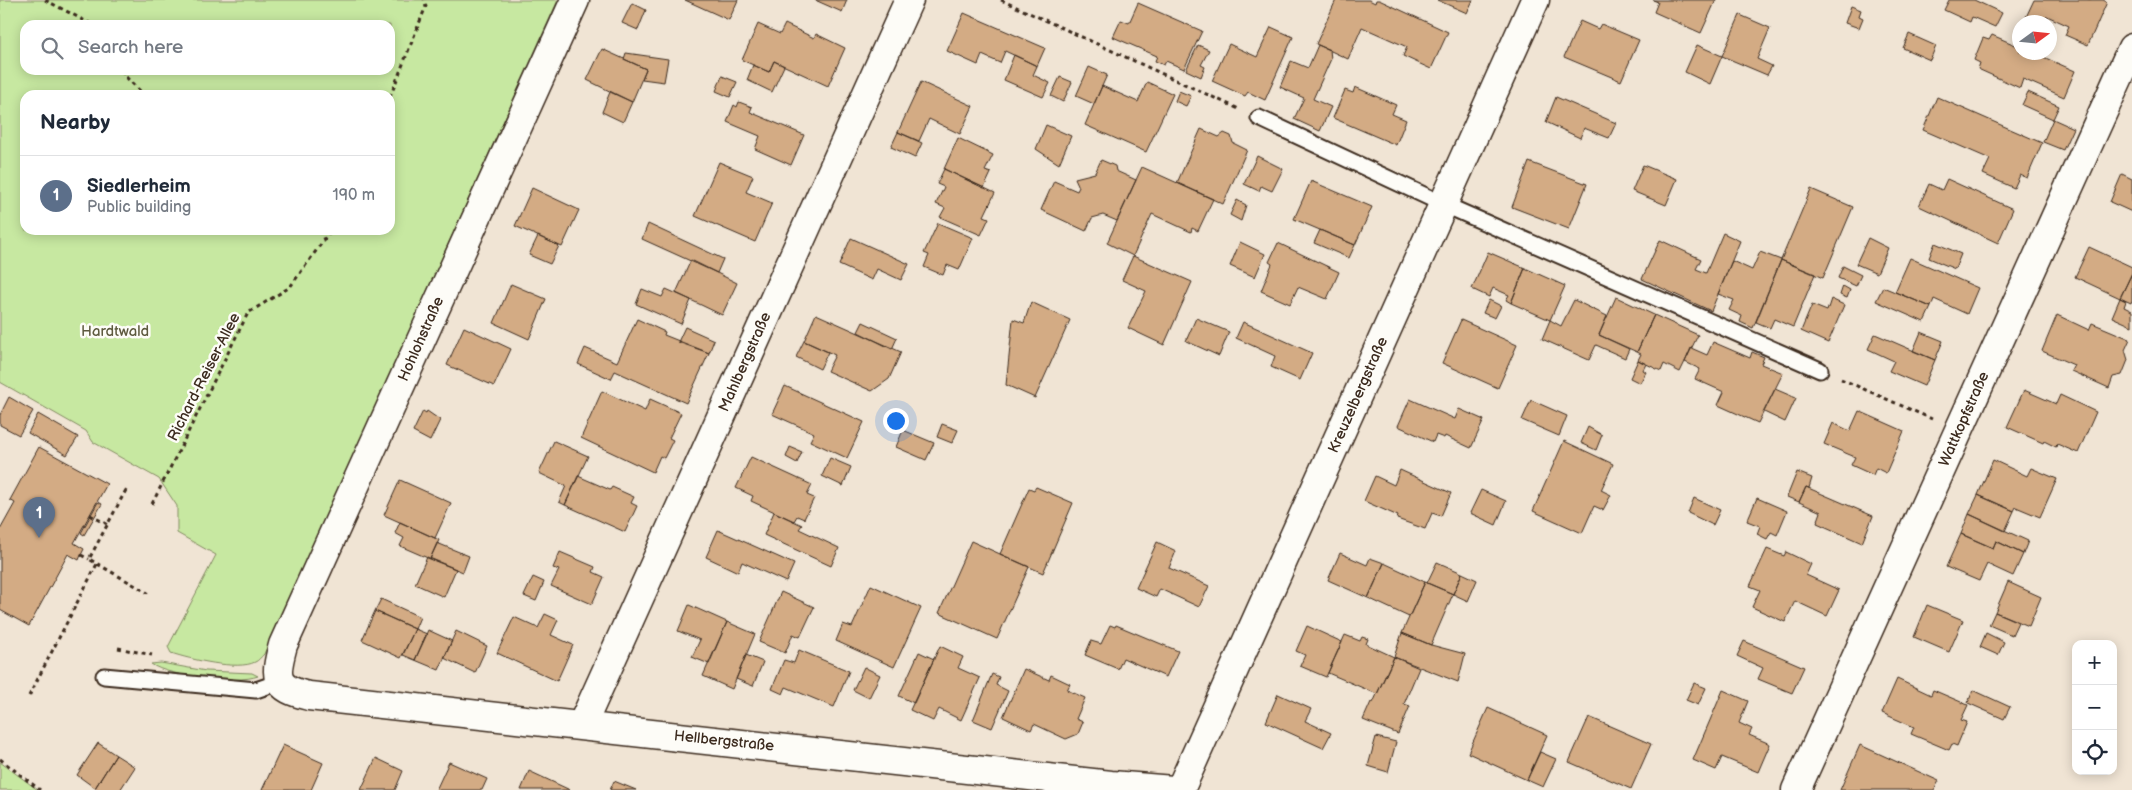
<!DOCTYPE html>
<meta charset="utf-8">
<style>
body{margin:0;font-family:"Balsamiq Sans",sans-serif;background:#f2f2f3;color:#1f2937}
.controls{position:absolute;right:15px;bottom:15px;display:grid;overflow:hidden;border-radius:10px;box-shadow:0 2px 12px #0003}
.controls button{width:45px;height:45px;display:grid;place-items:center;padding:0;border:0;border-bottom:1px solid #e0e1e3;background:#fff;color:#1f2937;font:25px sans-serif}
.compass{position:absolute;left:2012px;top:15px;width:45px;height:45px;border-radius:50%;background:#fff;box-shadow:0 2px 12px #0003;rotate:75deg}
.you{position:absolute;left:895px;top:420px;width:18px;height:18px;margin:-12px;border:4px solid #fff;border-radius:50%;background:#1a73e8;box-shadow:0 0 0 8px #1a73e833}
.badge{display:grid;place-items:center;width:32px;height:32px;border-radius:50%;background:#7c3aed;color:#fff;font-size:16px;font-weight:700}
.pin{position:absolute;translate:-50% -41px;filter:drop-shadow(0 1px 2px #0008)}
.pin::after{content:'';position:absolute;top:26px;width:18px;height:15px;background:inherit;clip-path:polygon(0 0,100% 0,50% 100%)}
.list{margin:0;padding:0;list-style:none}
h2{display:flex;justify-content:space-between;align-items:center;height:65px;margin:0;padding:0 20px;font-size:21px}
h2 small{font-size:16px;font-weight:400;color:#747a83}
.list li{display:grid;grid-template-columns:32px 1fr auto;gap:15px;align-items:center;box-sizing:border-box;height:80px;padding:0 20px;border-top:1px solid #e0e1e3}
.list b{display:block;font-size:19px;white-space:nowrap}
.list p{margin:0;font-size:16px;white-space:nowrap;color:#747a83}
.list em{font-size:16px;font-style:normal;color:#747a83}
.icon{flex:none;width:28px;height:28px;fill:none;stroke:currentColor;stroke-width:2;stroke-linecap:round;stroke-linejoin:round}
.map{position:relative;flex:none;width:2132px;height:790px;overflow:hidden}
.search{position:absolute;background:#fff;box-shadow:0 2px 12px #0003;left:20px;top:20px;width:375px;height:55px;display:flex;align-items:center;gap:12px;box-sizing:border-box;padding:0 18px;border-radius:15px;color:#747a83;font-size:19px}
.panel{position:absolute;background:#fff;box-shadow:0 2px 12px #0003;left:20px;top:90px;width:375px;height:145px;border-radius:15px}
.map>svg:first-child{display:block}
</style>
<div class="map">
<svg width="2132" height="790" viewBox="0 0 2132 790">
<rect width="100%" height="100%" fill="#f0e4d4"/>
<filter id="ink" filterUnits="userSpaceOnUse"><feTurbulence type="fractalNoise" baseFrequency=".02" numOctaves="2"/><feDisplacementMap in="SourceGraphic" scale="10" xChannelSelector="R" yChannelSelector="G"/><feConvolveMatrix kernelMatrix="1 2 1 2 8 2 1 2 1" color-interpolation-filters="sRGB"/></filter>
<g filter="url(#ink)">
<path fill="#c7e8a1" stroke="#818960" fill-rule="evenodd" d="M0 0H558L264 654C261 657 258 661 255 662 238 671 189 659 171 653L168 647 216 555 177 533V506L159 479 93 442 86 431 0 382ZM25 25H390V70H25ZM25 95H390V230H25Z
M161 663 206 671 252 673 258 676C237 684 169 677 151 664Z
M0 762 38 790H0Z"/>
<path fill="#d3ab84" stroke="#3b2a1e" d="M685 0H738L729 20Z
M815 0H847L842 12Z
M1336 0H1369L1375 3 1376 0H1379L1448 32 1431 69 1403 56 1407 47 1362 27 1348 59 1316 44Z
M1437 0H1473L1467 13Z
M1653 0H1716L1701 33 1654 12 1658 2Z
M1949 0H1974L2002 13 1995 27 1972 17 1970 22 1944 10Z
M2034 0H2103L2107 2 2088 45 2065 35 2069 26 2047 16 2044 22H2037L2026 17Z
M632 3 646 10 638 30 622 23Z
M1138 3 1202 31 1184 69 1166 61 1164 65 1155 61 1157 56 1113 37 1121 20 1129 23Z
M1851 6 1861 10 1859 16 1863 18 1859 28 1845 23Z
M964 13 1045 48 1037 66 1005 51 1000 63 982 55 978 65 947 51Z
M1740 15 1770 28 1757 59 1772 66 1767 75 1722 56Z
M1580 21 1598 29 1601 24 1639 40 1621 81 1564 57Z
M758 24 780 34 785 24 814 38 816 34 845 48 828 86 774 61 769 72 742 60Z
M1271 27 1293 37 1265 100 1248 92 1245 96 1212 81 1229 44 1257 57Z
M1909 34 1936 46 1930 60 1903 48Z
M1992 35 2020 47V52H2032L2075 71 2064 97 2023 79 2020 88 1978 69 1980 63 1974 60 1983 38 1989 40Z
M1198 45 1209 50 1201 65 1205 67 1201 77 1186 70Z
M1318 45 1330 50 1331 59 1313 99 1331 107 1320 131 1294 119 1304 98 1280 87 1291 61 1308 68Z
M1697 45 1722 56 1710 84 1685 72Z
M602 49 646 69 632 102 587 80Z
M626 53 668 59 664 82 642 79 646 69 624 59Z
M1014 55 1037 66 1033 75 1050 83 1043 97 1004 80Z
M774 61 784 66 772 92 747 80 753 65 769 72Z
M1089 67 1107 75 1094 104 1076 96Z
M722 76 737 82 730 97 716 91Z
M1060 77 1072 82 1063 102 1051 96Z
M921 82 973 106 960 134 929 119 919 141 898 132Z
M1147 82 1173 94 1146 152 1085 125 1102 86 1138 102Z
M1355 87 1396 105 1392 114 1406 120 1396 145 1333 118 1345 90 1353 93Z
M1179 91 1191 96 1186 106 1175 101Z
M610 92 632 102 623 122 602 112Z
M2028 92 2059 106 2053 119 2022 105Z
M1556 97 1616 123 1609 138 1584 128 1580 138 1546 122Z
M1937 97 2042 143 2027 178 2020 175 2014 188 1983 174 1990 159 1923 130Z
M739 102 752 107 750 112 804 135 791 165 755 149 760 136 727 122 734 105 737 107Z
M2053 119 2073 128 2063 150 2043 142Z
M1046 125 1071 136 1059 164 1036 149Z
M1201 129 1219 137 1224 133 1231 136 1233 143 1247 150 1223 204 1177 183Z
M898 132 922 143 915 158 891 147Z
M958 138 993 155 985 171 991 173 984 188 944 169Z
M1257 156 1283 169 1272 191 1261 186 1259 191 1244 184Z
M1101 160 1115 166 1116 171 1136 180 1117 221 1103 215 1092 218 1086 231 1041 210 1054 181 1077 191 1079 187 1075 178 1095 173Z
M719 162 753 176 746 192 772 203 755 242 695 216Z
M1529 162 1587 184 1569 229 1512 207Z
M1643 165 1677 179 1666 205 1632 191Z
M1142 167 1213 199 1198 231 1192 228 1191 232 1152 214 1133 256 1107 243Z
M944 169 995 193 984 216 989 218 981 235 940 217 945 208 936 204 944 187 937 184Z
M2122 174 2132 179V212L2110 202Z
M1947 179 2013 209 1998 243 1919 206 1929 184 1942 190Z
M1311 181 1372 207 1355 245 1294 219Z
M532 188 579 210 562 247 515 226Z
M1811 189 1853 207 1823 278 1781 260Z
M1237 200 1246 205 1241 221 1230 215Z
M938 223 973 238 959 270 947 265 943 275 924 267 929 255 924 253Z
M648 224 723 259 717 273 642 239Z
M1320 230 1355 245 1349 258 1314 243Z
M1723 233 1740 241 1711 311 1642 279 1660 240 1701 259 1696 269 1706 273Z
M538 236 559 246 550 264 529 255Z
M851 238 909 264 901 280 877 269 872 280 839 265Z
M1868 238 1888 248 1877 273 1856 264Z
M1240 242 1265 254 1255 277 1230 266Z
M1278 243 1339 272 1327 299 1298 287 1290 304 1261 291 1272 264 1269 262Z
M1935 243 1961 254 1955 269 1929 258Z
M2089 247 2132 267V273L2120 298 2075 277Z
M1488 252 1525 268 1511 303 1506 300 1509 295 1493 288 1489 297 1472 289Z
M1760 252 1781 260 1753 328 1740 322 1742 316 1729 310 1734 300 1718 294 1732 261 1752 270Z
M1133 256 1192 282 1164 345 1128 328 1146 291 1122 280Z
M1910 258 1978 288 1967 314 1934 299 1931 307 1895 292Z
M691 260 737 283 722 315 676 293Z
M1781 260 1815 274 1793 327 1774 319 1770 328 1756 322Z
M1843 266 1861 275 1856 286 1838 278Z
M1525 268 1565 286 1550 320 1511 303Z
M2132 273V300L2131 303 2120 298Z
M511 284 546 299 529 339 494 323Z
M1843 286 1850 290 1847 298 1840 295Z
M1883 287 1931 307 1924 322 1876 301Z
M642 289 662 297 666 289 691 300 681 324 636 304Z
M1616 297 1654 315 1637 352 1599 335Z
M2120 298 2126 301 2124 307 2132 311V326L2112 317Z
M1831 299 1844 305 1828 343 1801 331 1812 305 1827 311Z
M1489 300 1501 306 1495 318 1483 313Z
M1574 300 1607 316 1599 335 1629 349 1625 358 1596 345 1589 360 1542 339 1550 320 1561 326Z
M1031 302 1070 320 1035 398 1006 385 1013 319 1024 323Z
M816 314 901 352 889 379 872 391 827 371 835 355 804 341Z
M1654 315 1698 335 1680 372 1664 364 1661 371 1638 360 1641 354 1637 352Z
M2057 315 2089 330 2092 323 2130 339 2125 350 2128 360 2122 375 2113 377 2109 388 2071 371 2074 365 2042 351Z
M1196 318 1229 332 1219 356 1186 341Z
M637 319 665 332 664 335 709 353 686 403 615 371 611 379 578 364 585 348 617 362Z
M1461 320 1517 345 1498 388 1442 363Z
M863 322 897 338 892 349 858 332Z
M1243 322 1312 353 1300 380 1271 367 1275 356 1236 338Z
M464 327 511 349 494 386 447 365Z
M685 327 714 340 709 353 678 342Z
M1921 332 1943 341 1935 360 1913 351Z
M1875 334 1935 360 1924 386 1889 371 1894 361 1868 349Z
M804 341 828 352 820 369 796 357Z
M1713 342 1750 358 1752 352 1764 357 1761 364 1783 373 1758 423 1718 405 1724 392 1695 379 1700 369 1685 362 1691 348 1707 355Z
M1638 360 1646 364 1643 370 1646 372 1640 383 1630 378Z
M785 386 864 422 847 458 810 441 814 433 772 414Z
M1775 389 1796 398 1785 422 1764 412Z
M2024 390 2056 404 2060 395 2096 412 2078 453 2057 444 2056 447 2044 441 2043 443 2007 427Z
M602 391 645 411 650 399 681 413 669 438 673 440 664 458 660 456 653 472 581 438Z
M9 397 33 411 19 435 0 425V415Z
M1410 399 1455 419 1459 409 1484 420 1471 448 1445 436 1444 438 1436 435 1433 442 1398 426Z
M1531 400 1567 416 1559 436 1522 420Z
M423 411 426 413 427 411 440 420 430 441 413 432Z
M1859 411 1904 431 1886 473 1876 468 1873 475 1851 465 1855 457 1824 444 1833 423 1850 431Z
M38 414 78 437 67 455 28 433Z
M942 424 958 430 952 443 937 437Z
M1588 427 1602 435 1596 450 1581 443Z
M903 430 934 443 926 460 896 447Z
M554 441 588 456 565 505 559 502 566 486 539 473Z
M1564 441 1613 464 1601 490 1611 495 1603 510 1594 506 1582 533 1533 511Z
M39 447 107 484 74 543 84 549 81 555 79 560 68 554 29 626 0 610V530L15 503 10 500Z
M790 447 802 452 797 463 786 457Z
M751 457 812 485 807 495 814 498 804 519 797 516 794 521 751 501 753 496 736 488Z
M830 458 851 467 843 486 822 476Z
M1993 460 2027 476 2031 468 2057 479 2040 517 2016 507 2014 511 1978 495Z
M1400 470 1451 493 1441 516 1432 513 1425 529 1397 519 1398 516 1364 501 1375 476 1394 485Z
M1797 472 1812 478 1809 488 1806 487 1799 502 1787 497Z
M578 476 610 490 612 487 634 497 631 503 637 506 625 532 565 505Z
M400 480 451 503 435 538 384 515Z
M1036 487 1073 503 1043 573 1000 554 1029 488 1034 490Z
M1806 487 1873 516 1862 543 1817 523 1821 512 1799 502Z
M1481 490 1506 501 1496 525 1470 513Z
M1978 495 2014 511 2005 531 1969 514Z
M1694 498 1720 510 1713 525 1688 513Z
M1757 498 1787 511 1777 535 1771 532 1767 539 1757 534 1760 526 1747 521Z
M98 502 102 504 84 535 81 533Z
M774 512 802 525 799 529 839 548 831 566 764 535Z
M1969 514 2028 541 2023 554 1996 541 1993 548 1961 534Z
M400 522 439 540 430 559 400 546 404 538 395 533Z
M718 530 794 564 786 582 742 562 738 572 706 557Z
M1961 534 1993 548 1996 541 2023 554 2013 576 1987 564 1979 581 1946 567Z
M971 541 1029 567 997 639 939 613Z
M1157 542 1176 551 1169 568 1209 586 1199 607 1160 589 1156 597 1136 588Z
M437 543 469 556 463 572 430 559Z
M1767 549 1784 556 1786 552 1811 564 1806 575 1839 590 1827 616 1795 601 1785 622 1752 607 1760 590 1750 586Z
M560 552 595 567 593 572 604 577 592 604 551 586 559 570 553 568Z
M1340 553 1367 565 1370 558 1384 563 1368 598 1328 580Z
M427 557 456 569 444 597 415 584Z
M1437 562 1462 573 1453 594 1427 583Z
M1384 563 1425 582 1409 617 1368 598Z
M1462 573 1477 580 1468 601 1453 594Z
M533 577 544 582 536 601 524 596Z
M1425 582 1453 594 1431 645 1402 633Z
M2008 582 2041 597 2029 626 1995 612Z
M871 585 921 608 894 667 836 641 843 624 852 627Z
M781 592 814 607 800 637 793 634 785 653 759 642Z
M381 599 420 617 415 629 375 611Z
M689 605 727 622 709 664 692 657 700 640 678 631Z
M1927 605 1963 620 1949 652 1914 637Z
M375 611 415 629 401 658 362 640Z
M1995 612 2018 622 2012 635 1989 625Z
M545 614 558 620 551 635 573 645 557 681 497 653 514 617 538 628Z
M727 622 755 634 732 689 703 676Z
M1110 625 1115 627 1116 625 1178 651 1166 677 1123 658 1118 669 1085 655 1091 641 1101 644Z
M1307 626 1342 642 1326 677 1300 666 1305 655 1296 651Z
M415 629 427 634 415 660 403 655Z
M428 630 452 641 439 670 415 660Z
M456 631 487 646 475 673 444 658Z
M1402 633 1431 645 1465 654 1458 682 1394 657Z
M1986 633 2004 642 1998 655 1980 647Z
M1345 635 1360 641 1362 637 1368 639 1366 644 1394 657 1377 694 1328 673Z
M1744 641 1804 667 1792 693 1758 679 1763 668 1737 656Z
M940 646 963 657 958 668 980 678 961 720 939 709 933 721 910 710Z
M799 650 849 671 834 707 786 687 783 694 772 689 784 660 794 663Z
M919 652 934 659 914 703 899 696Z
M746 655 763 662 753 686 736 679Z
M1394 657 1419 668 1404 704 1410 706 1398 734 1363 720 1371 702 1373 703Z
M864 667 880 675 869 698 853 690Z
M1024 669 1049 680 1051 675 1070 684 1067 690 1085 698 1076 719 1083 722 1078 734 1066 739 1034 724 1031 730 1003 717Z
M992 674 999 677 996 685 1008 691 992 728 973 720Z
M1897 679 1931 695 1933 690 1968 705 1961 720 1967 722 1957 746 1952 744 1949 750 1911 734 1914 727 1882 713Z
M1694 683 1706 688 1698 705 1686 700Z
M1723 690 1748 701 1739 723 1752 729 1749 735 1770 744 1758 772 1722 757 1716 770 1693 760Z
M1973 690 2010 707 2004 719 1968 703Z
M1278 694 1311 709 1305 721 1331 733 1323 748 1266 722Z
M1488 708 1547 735 1527 780 1468 753Z
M1589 717 1651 744 1631 789 1569 762Z
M1376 737 1396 742 1388 772 1368 766Z
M98 743 116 755 95 788 77 775Z
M283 745 323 763 311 790H262Z
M1860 745 1939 781 1934 790H1840Z
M1540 752 1556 759 1543 787 1527 780Z
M116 755 135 767 120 790H99L95 788Z
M376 758 403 771 395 790H361Z
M449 762 487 779 482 790H436Z
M529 771 570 790H521Z
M614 781 636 790H610Z"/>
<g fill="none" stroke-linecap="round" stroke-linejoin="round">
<g stroke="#3b2a1e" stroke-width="19">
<path id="service" d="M1259 118 1443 204 1820 370
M104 676 256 690 279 682"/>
</g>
<g stroke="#3b2a1e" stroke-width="31">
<path id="minor" d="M575 0 283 645C274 678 274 688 309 696L1111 785 1173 790
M582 725 909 0
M1180 790 1535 0
M1796 790 2132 48"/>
</g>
<path stroke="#3b2a1e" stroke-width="3" stroke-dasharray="4 4" stroke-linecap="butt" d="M45 0 93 25
M1001 0 1239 109
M122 70 127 78 144 95
M390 97 426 6 424 0
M320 230 324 240
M1841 379 1932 419
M126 490 89 559 148 593
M152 504 248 313 290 287 331 230
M90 515 107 524
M81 555 89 559
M118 648 152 655
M29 696 97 564
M0 759 40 790"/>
<use href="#service" stroke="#fdfcf7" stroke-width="15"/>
<use href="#minor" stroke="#fdfcf7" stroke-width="28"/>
</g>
</g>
<g text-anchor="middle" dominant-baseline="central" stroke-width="5" stroke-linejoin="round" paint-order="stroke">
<g font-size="15" fill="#5e5a3f" stroke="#fdfcf7">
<text x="115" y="331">Hardtwald</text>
</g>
<g font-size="15" fill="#3b2a1e" stroke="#fdfcf7">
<text transform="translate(421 339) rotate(-66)">Hohlohstraße</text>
<text transform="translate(745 362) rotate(-66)">Mahlbergstraße</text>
<text transform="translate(204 377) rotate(-63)">Richard-Reiser-Allee</text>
<text transform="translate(1358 395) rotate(-66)">Kreuzelbergstraße</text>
<text transform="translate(1964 419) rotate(-66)">Wattkopfstraße</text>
<text transform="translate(724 741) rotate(6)">Hellbergstraße</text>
</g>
</g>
</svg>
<div class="controls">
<button>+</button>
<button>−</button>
<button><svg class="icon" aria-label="locate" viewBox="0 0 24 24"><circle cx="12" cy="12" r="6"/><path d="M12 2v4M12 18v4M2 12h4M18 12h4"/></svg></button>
</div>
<svg class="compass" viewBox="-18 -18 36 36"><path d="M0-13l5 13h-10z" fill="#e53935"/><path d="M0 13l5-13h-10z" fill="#747a83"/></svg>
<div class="you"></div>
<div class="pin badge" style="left:39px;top:538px;background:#5c6f8a">1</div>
<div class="search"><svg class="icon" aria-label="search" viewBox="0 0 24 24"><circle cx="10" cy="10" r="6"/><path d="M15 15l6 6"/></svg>Search here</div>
<section class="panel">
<h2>Nearby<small></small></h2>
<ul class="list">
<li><span class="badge" style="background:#5c6f8a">1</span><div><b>Siedlerheim</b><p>Public building</p></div><em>190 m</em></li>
</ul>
</section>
</div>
